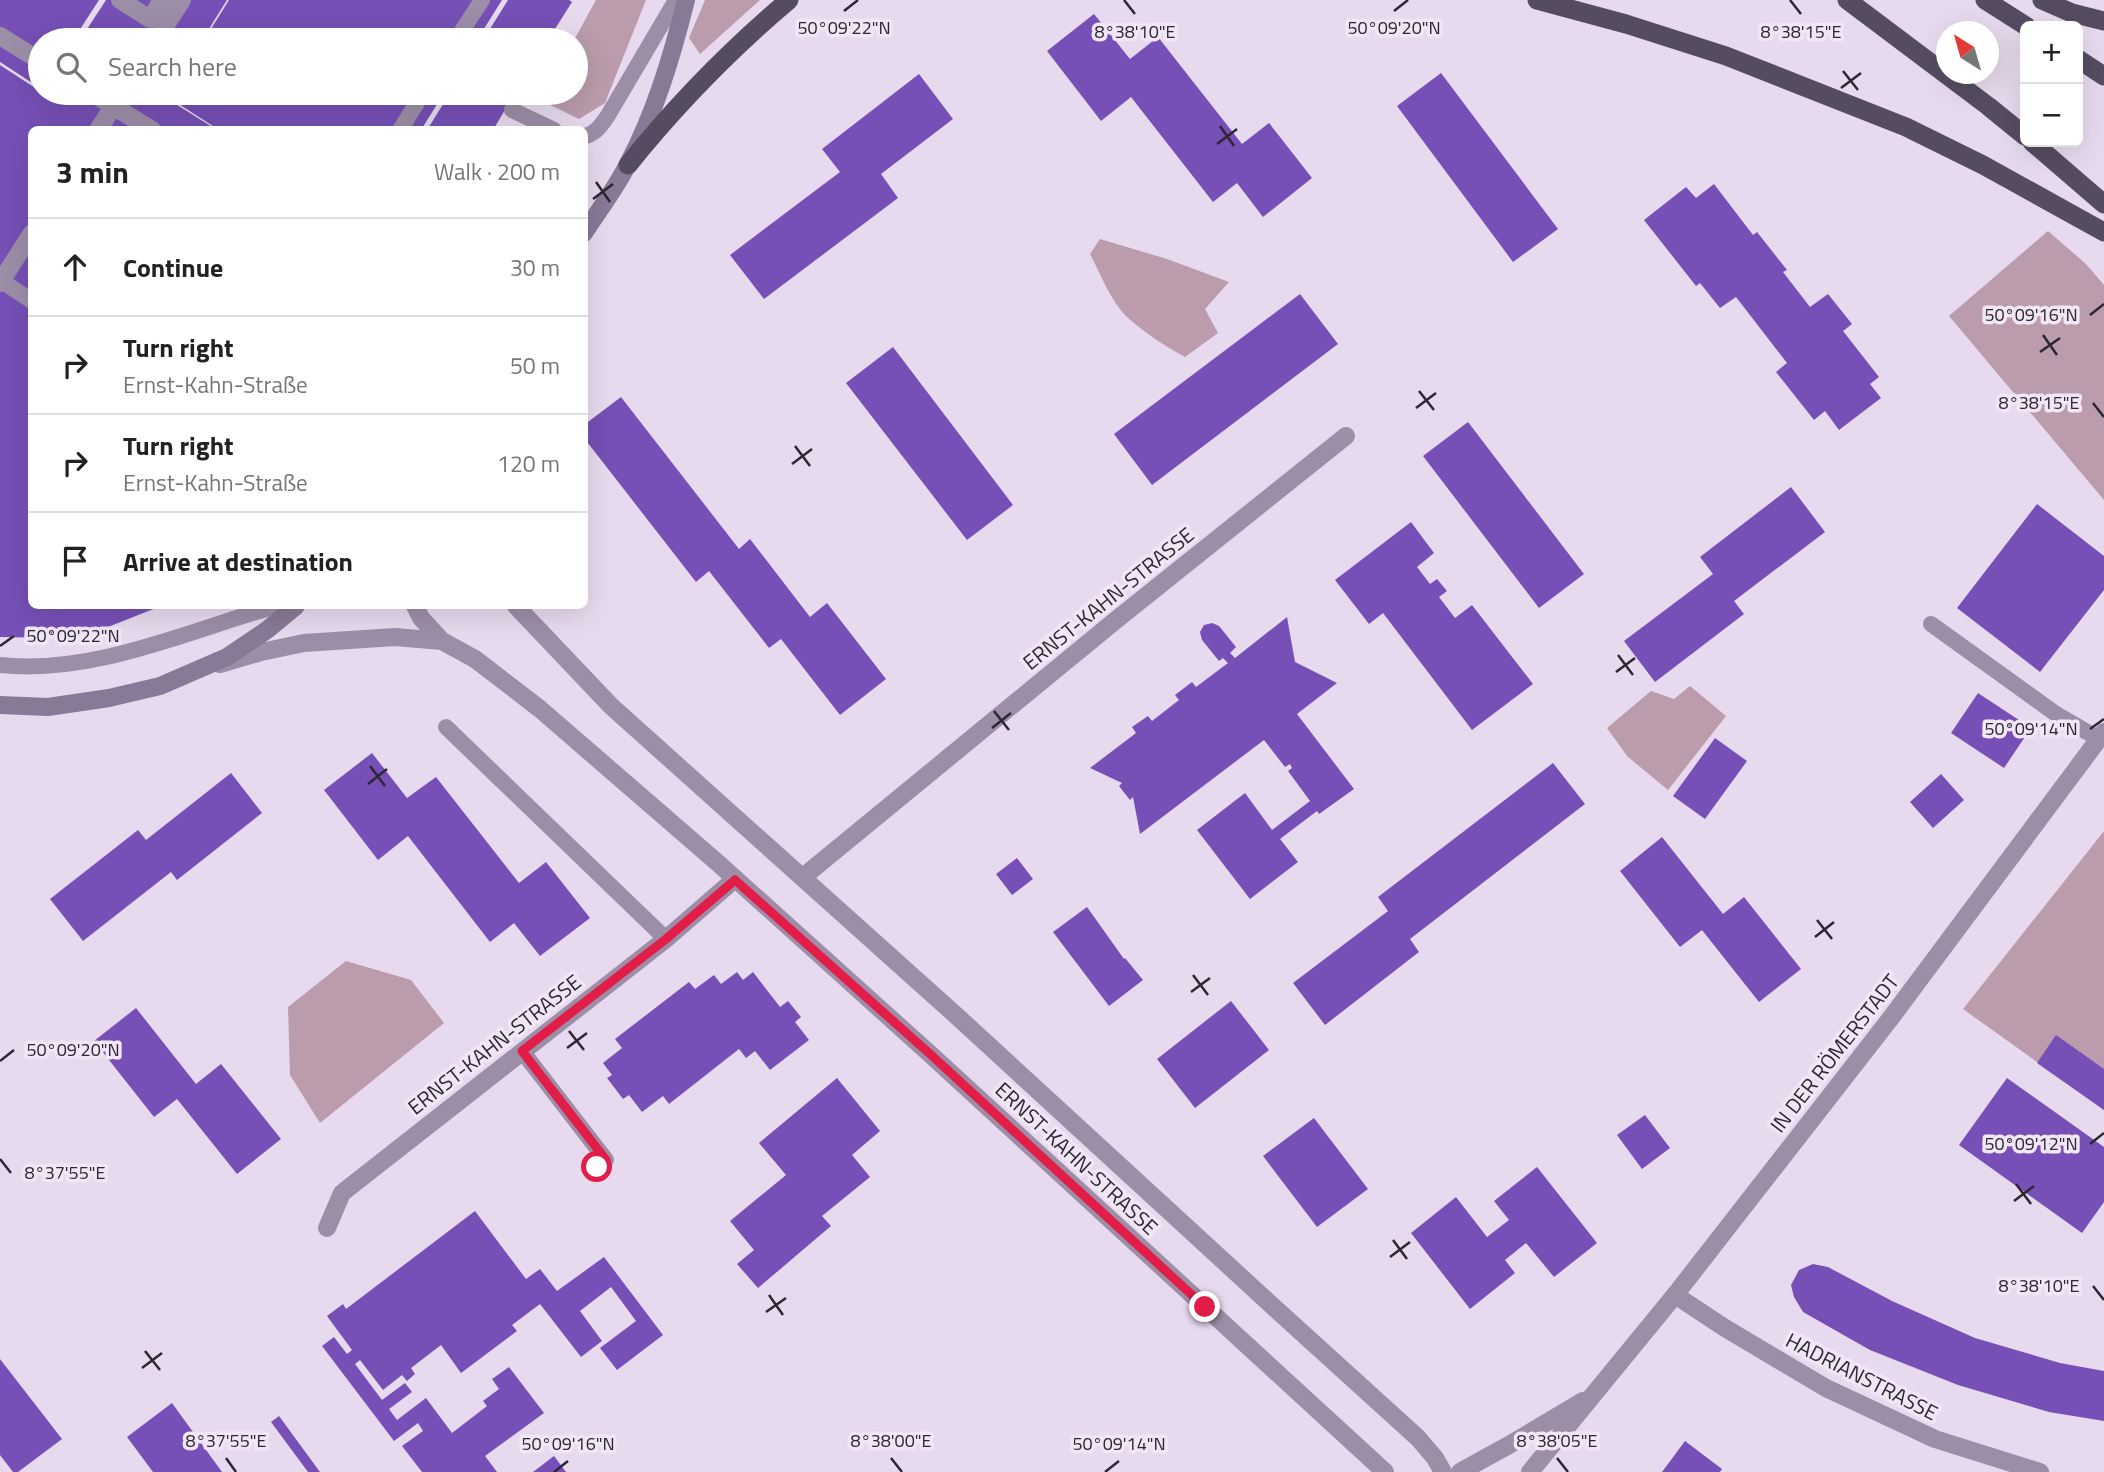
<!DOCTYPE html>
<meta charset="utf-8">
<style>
body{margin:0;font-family:"Titillium Web",sans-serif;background:#f6f6f6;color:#222}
.controls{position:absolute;right:21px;top:21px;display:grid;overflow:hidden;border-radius:10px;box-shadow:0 7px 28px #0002}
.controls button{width:63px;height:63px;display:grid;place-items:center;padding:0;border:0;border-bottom:2px solid #e0e0e0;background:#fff;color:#222;font:35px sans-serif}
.compass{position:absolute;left:1936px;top:21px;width:63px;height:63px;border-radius:50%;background:#fff;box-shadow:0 7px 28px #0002;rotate:323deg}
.stop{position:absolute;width:21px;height:21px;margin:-16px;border:5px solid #e11d48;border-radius:50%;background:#fff}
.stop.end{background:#e11d48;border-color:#fff;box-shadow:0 2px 7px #0008}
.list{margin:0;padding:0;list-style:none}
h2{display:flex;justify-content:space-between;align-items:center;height:91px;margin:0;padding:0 28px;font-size:30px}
h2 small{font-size:23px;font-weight:400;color:#767676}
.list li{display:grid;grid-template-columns:46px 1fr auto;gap:21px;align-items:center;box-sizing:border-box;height:98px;padding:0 28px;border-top:2px solid #e0e0e0}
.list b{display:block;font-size:26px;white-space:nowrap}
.list p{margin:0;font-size:23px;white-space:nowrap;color:#767676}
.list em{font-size:23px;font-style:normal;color:#767676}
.icon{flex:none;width:38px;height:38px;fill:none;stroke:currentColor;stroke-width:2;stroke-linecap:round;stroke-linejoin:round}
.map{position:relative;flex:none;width:2104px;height:1472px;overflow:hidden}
.search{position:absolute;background:#fff;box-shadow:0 7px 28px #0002;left:28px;top:28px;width:560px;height:77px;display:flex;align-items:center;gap:18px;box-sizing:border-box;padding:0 24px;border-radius:38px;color:#767676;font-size:26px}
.panel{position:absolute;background:#fff;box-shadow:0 7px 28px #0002;left:28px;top:126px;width:560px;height:483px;border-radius:10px}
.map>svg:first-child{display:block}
</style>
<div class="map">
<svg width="2104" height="1472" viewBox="0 0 2104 1472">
<rect width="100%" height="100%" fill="#e7daee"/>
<path fill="#ba9cac" d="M596 0H646L605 103 579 119 540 100 544 93H576V40H574Z
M705 0H760L700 54 689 38Z
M2048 231 2086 264 2104 285V500L1949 316Z
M1100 239 1167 259 1229 282 1205 309 1218 333 1185 357C1165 346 1143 332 1126 316 1111 301 1100 273 1090 254Z
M1690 686 1726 716 1668 790 1627 756 1607 728 1651 691 1674 699Z
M2104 831V1110L1963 1009Z
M346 961 411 980 444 1023 320 1123 290 1075 288 1007Z"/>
<path fill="#7650b6" d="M0 0H99L73 40H40V88L0 62Z
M106 0H227L202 40H80Z
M229 0H502L477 40H204Z
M508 0H569L572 2 548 40H483Z
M1094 14 1130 59 1158 37 1242 144 1269 123 1312 178 1263 217 1237 183 1213 202 1131 97 1101 121 1047 51Z
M0 65 46 95 47 93H169L166 98 217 130H32V606H161L108 627 59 638 0 637Z
M1441 73 1558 229 1513 262 1397 106Z
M919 74 953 119 881 174 898 198 764 299 730 255 840 172 822 149Z
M171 93H444L421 130H219L168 97Z
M450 93H515L493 130H427Z
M1714 184 1753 235 1757 232 1787 270 1783 272 1810 307 1828 294 1852 324 1843 331 1879 377 1870 384 1881 398 1839 430 1825 411 1814 420 1776 372 1787 363 1736 297 1720 308 1700 283 1696 286 1644 220 1686 187 1696 198Z
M1300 294 1338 344 1152 485 1114 434Z
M893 347 1013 505 967 540 846 383Z
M621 397 739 549 750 539 810 617 827 603 886 679 840 715 781 639 769 648 709 571 696 582 584 438V425Z
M1468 422 1584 574 1539 608 1423 456Z
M1791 487 1825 532 1734 601 1744 614 1655 682 1624 641 1713 574 1700 557Z
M2037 504 2104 556V590L2040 672 1957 608Z
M1411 522 1434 553 1417 567 1430 584 1437 579 1447 591 1439 597 1455 618 1472 605 1533 684 1472 730 1383 613 1369 624 1335 580Z
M1287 617 1295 662 1337 683 1297 714 1354 789 1319 814 1317 811 1280 839 1298 862 1250 899 1197 830 1245 793 1272 830 1310 801 1288 771 1292 768 1290 764 1285 767 1264 740 1140 834 1133 797 1130 800 1119 786 1122 783 1090 768 1136 733 1132 727 1148 716 1152 721 1179 700 1175 695 1192 682 1196 687 1228 663 1223 658 1219 661 1202 640 1200 632 1204 625 1212 623 1219 626 1236 647 1230 653 1235 658Z
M1978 693 2031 728 2004 768 1951 733Z
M1715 738 1747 761 1705 819 1673 796Z
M372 753 407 798 436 777 519 883 546 862 590 918 540 956 514 923 490 942 408 836 378 860 324 790Z
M1553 763 1585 804 1410 939 1419 952 1325 1025 1293 983 1388 911 1378 897Z
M231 773 262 813 177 880 171 872 83 941 50 899 138 830 146 840Z
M1941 774 1964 800 1933 828 1910 802Z
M1662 837 1723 914 1744 897 1801 969 1759 1002 1702 930 1680 947 1620 871Z
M1017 858 1033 879 1012 895 996 874Z
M1087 907 1124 959 1125 958 1143 980 1109 1006 1053 932Z
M737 972 743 980 753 972 780 1007 788 1001 801 1017 795 1022 809 1040 770 1070 755 1051 746 1058 739 1049 669 1104 663 1096 642 1112 629 1095 623 1099 607 1078 612 1075 603 1063 622 1048 615 1039 689 982 695 989 714 975 721 984Z
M1231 1001 1269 1050 1195 1108 1157 1059Z
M136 1008 196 1084 221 1064 281 1139 237 1174 177 1099 154 1117 94 1041Z
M2056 1035 2104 1069V1110L2037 1063Z
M837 1078 880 1131 852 1155 870 1177 822 1216 831 1226 758 1288 737 1264 754 1250 730 1221 786 1175 759 1143Z
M2007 1078 2104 1147V1202L2082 1233 1959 1145Z
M1645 1115 1670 1148 1642 1169 1617 1135Z
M1314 1118 1368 1189 1317 1227 1263 1156Z
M1537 1167 1597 1243 1554 1277 1526 1243 1505 1260 1515 1273 1470 1309 1411 1233 1456 1197 1487 1237 1509 1220 1494 1201Z
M475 1211 526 1279 540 1269 557 1291 604 1257 663 1335 617 1370 600 1348 636 1321 611 1287 580 1311 602 1341 581 1357 540 1304 512 1325 517 1331 461 1373 441 1345 411 1368 415 1374 407 1381 402 1375 383 1390 360 1360 355 1364 382 1400 405 1383 412 1392 389 1409 397 1420 426 1398 452 1433 487 1406 483 1401 499 1389 492 1379 509 1367 544 1413 485 1456 497 1472H422L402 1446 423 1431 418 1423 394 1441 322 1346 334 1337 347 1354 352 1350 327 1316 343 1304 346 1309Z
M1813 1264 1828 1267 1892 1301 1975 1338 2060 1363 2104 1371V1421L2049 1412 1958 1385 1870 1350 1803 1312 1794 1297 1791 1285 1799 1270Z
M0 1359 62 1439 18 1472H13L0 1455Z
M172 1403 222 1472H153L127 1437Z
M279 1416 320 1472H308L271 1422Z
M1685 1441 1722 1469 1720 1472H1662Z
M554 1456 566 1472H533Z"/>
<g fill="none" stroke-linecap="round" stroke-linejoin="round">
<path stroke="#9c8ea7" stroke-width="16" d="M456 40 482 0
M512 110 554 130
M400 130 423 93
M584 136C595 135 601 125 607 117L676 0
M0 280 32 301
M1931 624 2056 714 2099 739
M0 665C93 675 188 631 276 606
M446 727 666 939
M522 1051 606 1160 597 1167"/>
<path stroke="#9c8ea7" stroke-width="18" d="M120 0 150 19 162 0
M0 36 40 61
M156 40 182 0
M92 93 152 130
M98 130 122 93
M0 283 32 233"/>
<path stroke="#9c8ea7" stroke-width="18" d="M415 606 421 618 442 641
M516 606 611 706 960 1019 1278 1311 1418 1438 1435 1458 1443 1472
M220 664 261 652 304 643 395 637 442 641 475 659 540 709 719 864 930 1054 1385 1472
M803 877 1116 620 1346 436
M327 1228 342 1193 666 939 735 879
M1675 1295 1725 1328 1826 1388 1935 1439 2040 1472"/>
<path stroke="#9c8ea7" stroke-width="18" d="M1460 1472 1509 1445 1583 1401
M1530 1472 1675 1295 1890 1019 2104 732"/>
<path stroke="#887a97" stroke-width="18" d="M584 233C599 210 616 188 628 164 655 113 672 56 686 0
M0 705 48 707 109 698 160 686 227 657 267 630 296 606"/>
<path stroke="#564c62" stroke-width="19" d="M1537 0 1626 24 1726 56 1906 127 1983 165 2104 232
M1847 0 1988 106 2025 136
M1985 0 2026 26
M2042 0 2072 13 2104 21
M2078 59 2104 76
M2032 142 2104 204
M628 165C677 104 730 50 789 0"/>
</g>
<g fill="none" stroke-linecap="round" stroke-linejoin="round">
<path stroke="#e11d48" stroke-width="9" d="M597 1167 606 1160 522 1051 666 939 735 880 930 1054 1205 1307"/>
</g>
<path fill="none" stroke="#2c2732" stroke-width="2.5" d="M1124 0 1135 14M1790 0 1801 14M844 11 858 0M1394 11 1408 0M1843 71 1858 90M1841 88 1861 73M1220 126 1234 146M1217 144 1237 129M596 182 610 202M593 199 613 184M2090 315 2104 304M2043 335 2057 355M2040 352 2060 338M1419 391 1434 410M2093 403 2104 417M1416 408 1436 393M795 446 810 466M792 464 812 449M0 646 14 636M1618 655 1633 675M1616 672 1635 658M994 711 1009 730M992 728 1011 713M2090 729 2104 719M370 766 385 786M368 784 387 769M1817 920 1832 939M1815 937 1834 922M1193 975 1208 995M1191 992 1210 978M569 1031 584 1050M567 1048 587 1033M0 1061 14 1050M2090 1144 2104 1133M0 1159 11 1173M2016 1184 2031 1204M2014 1201 2034 1186M1393 1240 1407 1259M1390 1257 1410 1242M2093 1286 2104 1300M769 1295 783 1315M766 1312 786 1298M145 1351 160 1370M142 1368 162 1353M226 1458 236 1472M891 1458 902 1472M1557 1458 1568 1472M554 1472 568 1461M1105 1472 1119 1461"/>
<g text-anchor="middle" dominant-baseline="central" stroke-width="7" stroke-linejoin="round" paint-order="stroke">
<g font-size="21" fill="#2c2732" stroke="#f1e6f6">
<text transform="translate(1108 598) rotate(-39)">ERNST-KAHN-STRASSE</text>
<text transform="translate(494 1044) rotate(-38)">ERNST-KAHN-STRASSE</text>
<text transform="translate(1834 1053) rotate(-52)">IN DER RÖMERSTADT</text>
<text transform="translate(1077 1158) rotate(43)">ERNST-KAHN-STRASSE</text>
<text transform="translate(1862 1376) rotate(27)">HADRIANSTRASSE</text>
</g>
</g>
<g font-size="18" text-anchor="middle" fill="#2c2732" stroke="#f1e6f6" stroke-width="7" stroke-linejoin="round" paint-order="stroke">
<text x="844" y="34">50°09'22"N</text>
<text x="1394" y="34">50°09'20"N</text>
<text x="1135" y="38">8°38'10"E</text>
<text x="1801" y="38">8°38'15"E</text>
<text x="2031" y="321">50°09'16"N</text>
<text x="2039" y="409">8°38'15"E</text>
<text x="73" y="642">50°09'22"N</text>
<text x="2031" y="735">50°09'14"N</text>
<text x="73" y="1056">50°09'20"N</text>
<text x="2031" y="1150">50°09'12"N</text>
<text x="65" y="1179">8°37'55"E</text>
<text x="2039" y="1292">8°38'10"E</text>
<text x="226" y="1447">8°37'55"E</text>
<text x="891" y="1447">8°38'00"E</text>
<text x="1557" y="1447">8°38'05"E</text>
<text x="568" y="1450">50°09'16"N</text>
<text x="1119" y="1450">50°09'14"N</text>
</g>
</svg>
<div class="controls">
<button>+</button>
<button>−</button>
</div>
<svg class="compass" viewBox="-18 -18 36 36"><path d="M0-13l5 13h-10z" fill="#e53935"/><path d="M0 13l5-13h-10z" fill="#767676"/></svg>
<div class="stop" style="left:597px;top:1167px"></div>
<div class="stop end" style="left:1205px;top:1307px"></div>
<div class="search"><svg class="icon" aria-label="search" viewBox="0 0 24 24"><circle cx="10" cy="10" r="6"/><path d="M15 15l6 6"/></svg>Search here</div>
<section class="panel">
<h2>3 min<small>Walk · 200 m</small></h2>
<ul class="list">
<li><svg class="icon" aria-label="ahead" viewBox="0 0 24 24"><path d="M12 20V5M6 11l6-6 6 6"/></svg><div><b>Continue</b></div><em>30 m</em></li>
<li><svg class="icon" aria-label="right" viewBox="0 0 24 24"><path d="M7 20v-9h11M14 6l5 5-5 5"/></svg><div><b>Turn right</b><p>Ernst-Kahn-Straße</p></div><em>50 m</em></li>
<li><svg class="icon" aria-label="right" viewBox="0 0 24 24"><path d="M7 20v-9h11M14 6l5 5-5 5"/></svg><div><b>Turn right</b><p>Ernst-Kahn-Straße</p></div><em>120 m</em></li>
<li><svg class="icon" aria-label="arrive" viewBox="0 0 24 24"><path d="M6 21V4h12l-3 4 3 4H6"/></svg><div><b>Arrive at destination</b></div></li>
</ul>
</section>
</div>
